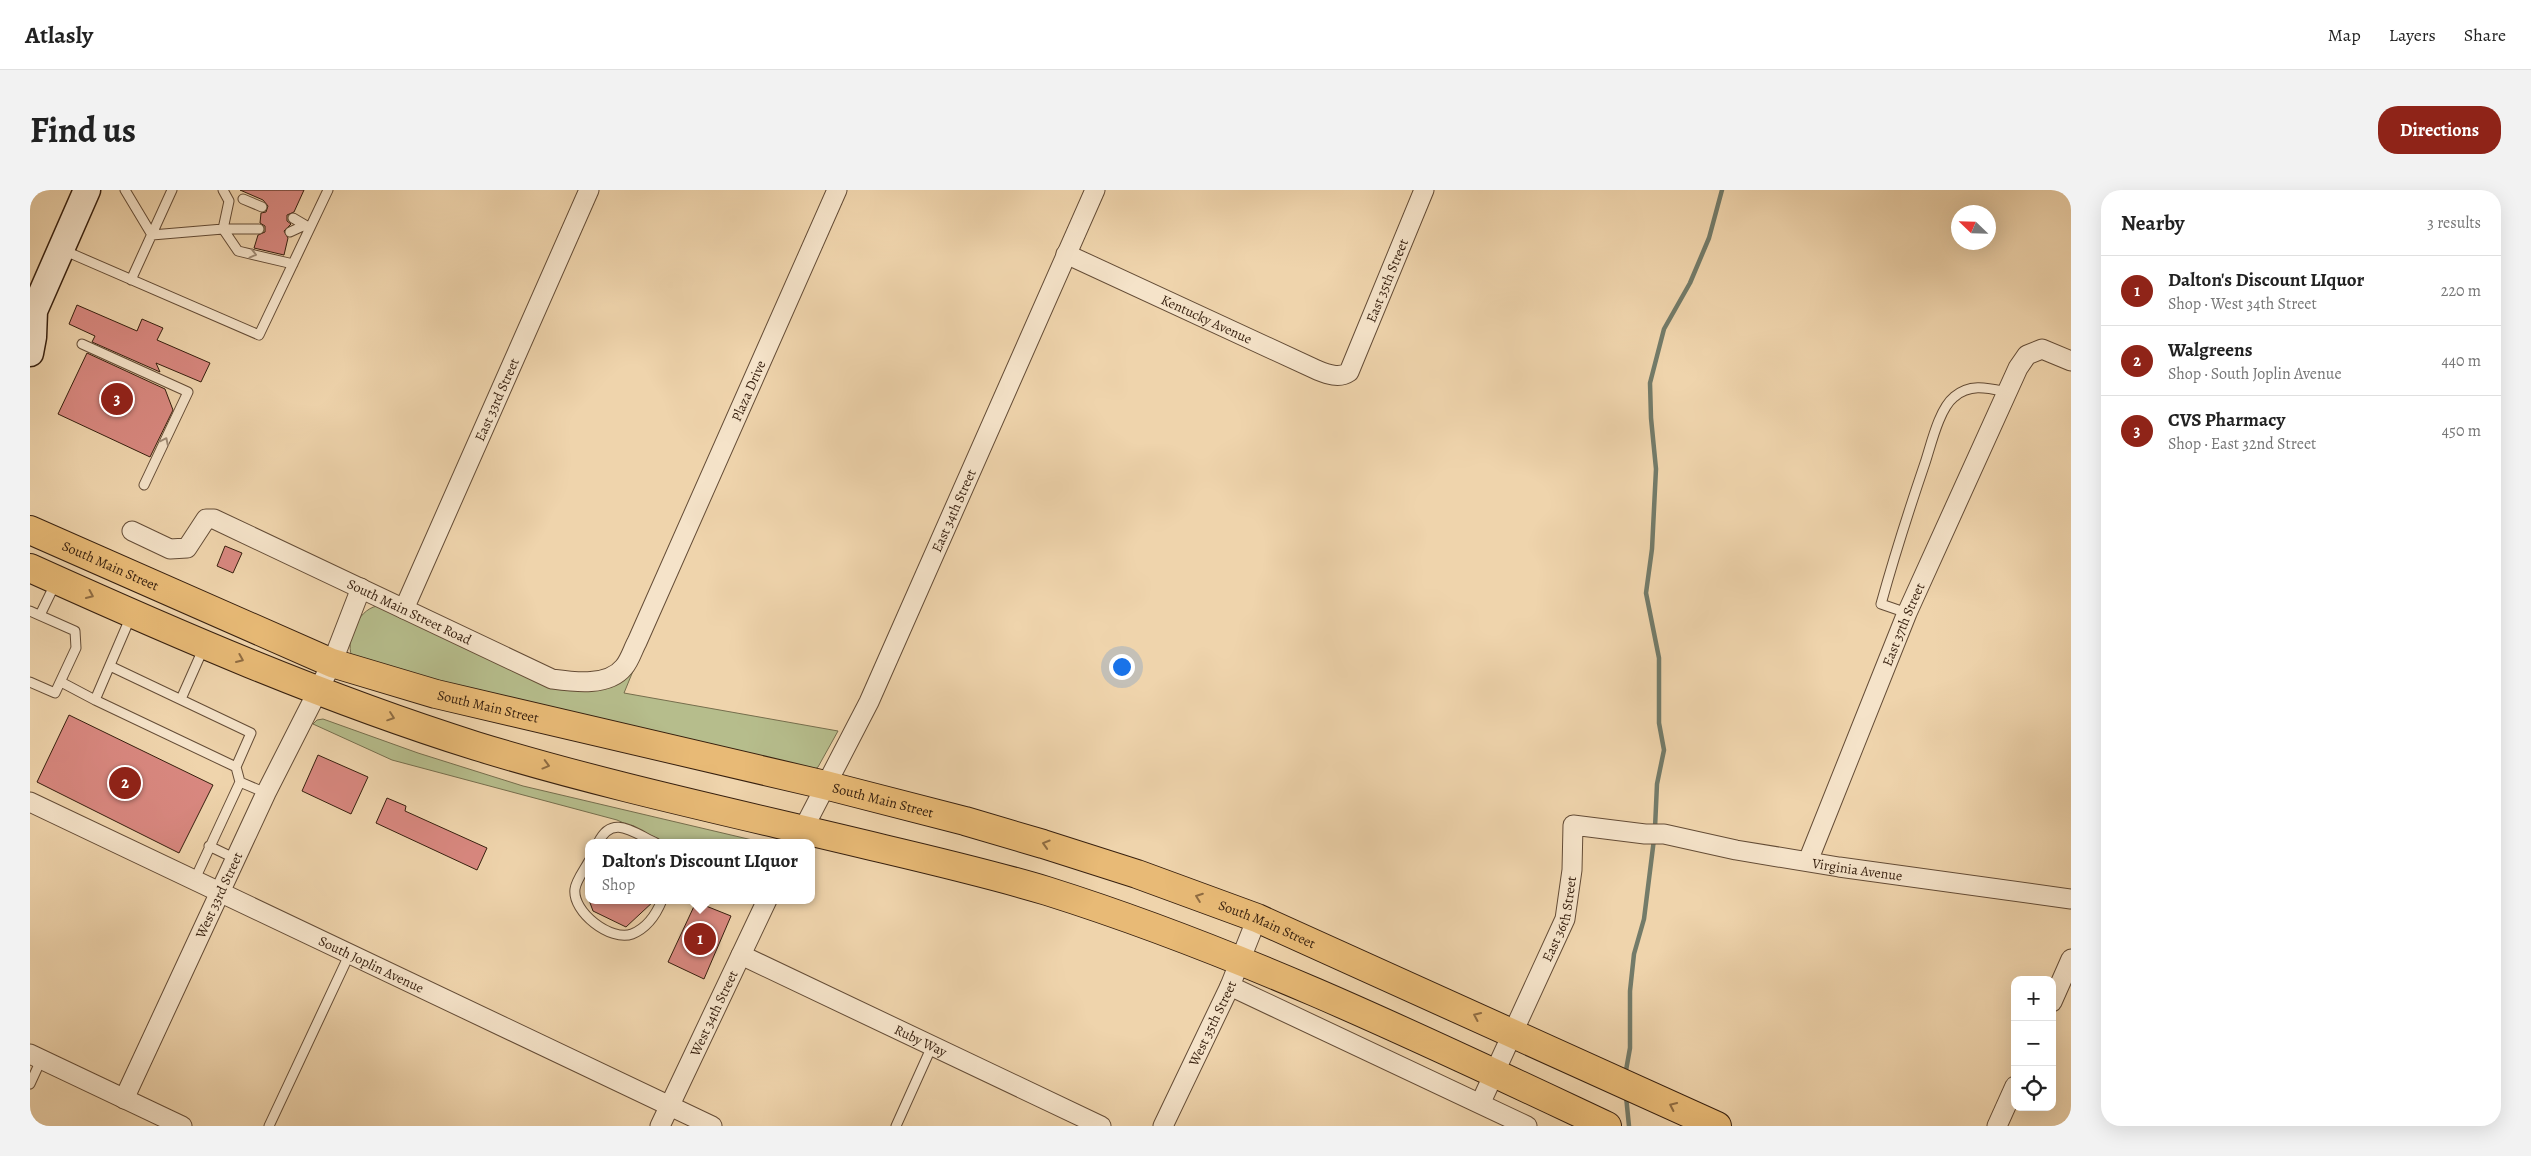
<!DOCTYPE html>
<meta charset="utf-8">
<style>
body{margin:0;font-family:Alegreya,serif;background:#f2f2f2;color:#222}
.controls{position:absolute;right:15px;bottom:15px;display:grid;overflow:hidden;border-radius:10px;box-shadow:0 5px 20px #0002}
.controls button{width:45px;height:45px;display:grid;place-items:center;padding:0;border:0;border-bottom:1px solid #e0e0e0;background:#fff;color:#222;font:25px sans-serif}
.compass{position:absolute;left:1921px;top:15px;width:45px;height:45px;border-radius:50%;background:#fff;box-shadow:0 5px 20px #0002;rotate:293deg}
.you{position:absolute;left:1091px;top:476px;width:18px;height:18px;margin:-12px;border:4px solid #fff;border-radius:50%;background:#1a73e8;box-shadow:0 0 0 8px #1a73e833}
.badge{display:grid;place-items:center;width:32px;height:32px;border-radius:50%;background:#8f2418;color:#fff;font-size:16px;font-weight:700}
.pin{position:absolute;translate:-50% -50%;border:2px solid #fff;box-shadow:0 1px 5px #0006}
.popup{position:absolute;left:555px;top:649px;width:230px;height:65px;box-sizing:border-box;display:grid;place-content:center;border-radius:10px;background:#fff;filter:drop-shadow(0 1px 4px #0005);font-size:16px;white-space:nowrap;color:#767676}
.popup b{font-size:19px;color:#222}
.popup::after{content:'';position:absolute;left:50%;top:100%;margin-left:-10px;border:10px solid transparent;border-top-color:#fff}
.list{margin:0;padding:0;list-style:none}
h2{display:flex;justify-content:space-between;align-items:center;height:65px;margin:0;padding:0 20px;font-size:21px}
h2 small{font-size:16px;font-weight:400;color:#767676}
.list li{display:grid;grid-template-columns:32px 1fr auto;gap:15px;align-items:center;box-sizing:border-box;height:70px;padding:0 20px;border-top:1px solid #e0e0e0}
.list b{display:block;font-size:19px;white-space:nowrap}
.list p{margin:0;font-size:16px;white-space:nowrap;color:#767676}
.list em{font-size:16px;font-style:normal;color:#767676}
.icon{flex:none;width:28px;height:28px;fill:none;stroke:currentColor;stroke-width:2;stroke-linecap:round;stroke-linejoin:round}
.map{position:relative;flex:none;width:2041px;height:936px;overflow:hidden;border-radius:20px}
header{display:flex;align-items:center;gap:30px;box-sizing:border-box;height:70px;padding:0 25px;background:#fff;border-bottom:1px solid #e0e0e0}
header strong{font-size:24px}
nav{display:flex;gap:28px;margin-inline-start:auto;font-size:18px}
.intro{display:flex;align-items:center;justify-content:space-between;box-sizing:border-box;height:120px;padding:0 30px}
h1{margin:0;font-size:35px}
.button{padding:12px 22px;border-radius:20px;background:#8f2418;color:#fff;font-size:18px;font-weight:700}
main{display:flex;gap:30px;padding:0 30px}
aside{flex:1;background:#fff;border-radius:20px;box-shadow:0 5px 20px #0002}
.map>svg:first-child{display:block}
</style>
<header>
<strong>Atlasly</strong>
<nav><a>Map</a><a>Layers</a><a>Share</a></nav>
</header>
<div class="intro"><h1>Find us</h1><a class="button">Directions</a></div>
<main>
<div class="map">
<svg width="2041" height="936" viewBox="0 0 2041 936">
<rect width="100%" height="100%" fill="#efd4ac"/>
<filter id="stains"><feTurbulence type="fractalNoise" baseFrequency=".004" numOctaves="4"/><feColorMatrix values="0 0 0 0 .2 0 0 0 0 .09 0 0 0 0 .02 0 0 0 .5 -.17"/></filter>
<radialGradient id="worn" r=".72"><stop offset=".6" stop-color="#630" stop-opacity="0"/><stop offset="1" stop-color="#630" stop-opacity=".3"/></radialGradient>
<path fill="#b6bd8c" stroke="#766e4d" d="M347 416 498 487 585 493 603 481 594 503 808 541 788 577 778 584 323 470C314 452 327 420 347 416Z
M293 529 388 563 493 596 735 653H637L587 630 362 570 283 534 287 530Z"/>
<g fill="none" stroke-linecap="round" stroke-linejoin="round">
<path stroke="#737b69" stroke-width="4.5" d="M1625 638 1627 594 1634 560 1629 533V468L1616 403 1622 359 1626 279 1621 228 1620 193 1634 139 1660 93 1679 48 1692 0
M1595 886 1600 858V801L1604 764 1614 729 1624 649
M1596 906 1599 936"/>
</g>
<path fill="#d98880" stroke="#361f0e" d="M210 0H274L264 22 257 25V31L261 34 254 41 258 48 254 65 224 58 228 45 235 42V36L230 33 231 23 236 22 238 16 233 10Z
M47 115 107 141 112 129 133 138 127 150 180 173 171 192 126 173 130 182 62 152 65 146 39 134Z
M57 163 135 199 143 220 120 267 28 224Z
M195 356 212 363 203 383 187 376Z
M39 525 183 595 149 663 7 592Z
M288 565 338 587 321 624 272 601Z
M357 608 376 616 375 621 457 658 447 680 346 633Z
M559 710H625L596 737 563 721Z
M666 712 701 726 674 789 638 772Z"/>
<g fill="none" stroke-linecap="round" stroke-linejoin="round">
<g stroke="#644c36" stroke-width="11">
<path id="service" d="M95 0 122 45 193 39H229
M193 0 199 11 193 39 208 61 263 74
M213 9 232 17
M263 28 280 38
M260 42 273 36
M33 60 229 145 298 0
M101 90 142 0
M52 154 158 202 114 295
M0 421 45 441 46 458 25 503 0 492
M1877 423 1851 414C1864 367 1879 320 1895 273 1901 255 1909 219 1924 207 1940 193 1958 198 1977 202
M10 425 26 392
M101 426 65 510 206 577 210 592 236 603
M80 476 221 543 206 577
M31 492 65 510
M151 509 174 457
M568 653C582 623 604 643 626 653
M179 656 206 669
M559 671C555 679 546 690 545 699 542 722 581 752 602 744 617 738 626 725 632 710
M165 689 210 592
M0 894 11 870
M239 936 320 763
M866 936 902 856"/>
</g>
<g stroke="#644c36" stroke-width="21">
<g id="minor">
<path id="s1" d="M1036 64 1287 180C1297 184 1309 189 1319 182L1394 0"/>
<path id="s2" d="M102 341 140 359 157 358 176 329H184L522 489C544 492 578 497 594 477 600 470 603 459 607 452L807 0"/>
<path id="s3" d="M374 419 559 0"/>
<path id="s4" d="M0 612 682 936"/>
<path id="s5" d="M766 653 839 512 1065 0"/>
<path id="s6" d="M1778 671 1877 423 1988 178 1997 165 2012 159 2041 171"/>
<path id="s7" d="M711 765 1071 936"/>
<path d="M1200 796 1497 936"/>
<path d="M2022 812 2041 769"/>
<path d="M0 864 152 936"/>
<path id="s8" d="M94 909 236 603 302 473 331 398"/>
<path id="s9" d="M1451 912 1535 729 1542 680 1543 635 1615 644H1634L1706 660 1809 677 2041 709"/>
<path id="s10" d="M630 936 737 710"/>
<path id="s11" d="M1133 936 1200 796 1227 728"/>
<path d="M1967 936 1985 896"/>
</g>
</g>
<g stroke="#361f0e" stroke-width="29">
<path id="secondary" d="M0 126 4 121 57 0
M0 163 3 147 4 121"/>
</g>
<g stroke="#361f0e" stroke-width="30">
<g id="primary">
<path id="s12" d="M0 340 302 473 406 504 795 595 935 631 1013 654 1107 684 1227 728 1687 936"/>
<path d="M0 378C146 444 293 508 446 556 580 597 718 626 854 659 909 672 964 685 1017 701 1211 762 1394 850 1577 936"/>
</g>
</g>
<use href="#service" stroke="#f5e3c9" stroke-width="9"/>
<use href="#minor" stroke="#f5e3c9" stroke-width="19"/>
<use href="#secondary" stroke="#f5e3c9" stroke-width="26"/>
<use href="#primary" stroke="#e8ba76" stroke-width="28"/>
</g>
<defs><path id="oneway-chevron" d="M-2-3.5L2.5 0L-2 3.5" fill="none" stroke-width="1.6" stroke-linecap="round" stroke-linejoin="round" transform="scale(1.25)"/></defs>
<g stroke="#9f8b75">
<use href="#oneway-chevron" transform="translate(223 64) rotate(14)"/>
<use href="#oneway-chevron" transform="translate(135 251) rotate(-64)"/>
</g>
<g stroke="#8f6c42">
<use href="#oneway-chevron" transform="translate(60 405) rotate(24)"/>
<use href="#oneway-chevron" transform="translate(210 469) rotate(23)"/>
<use href="#oneway-chevron" transform="translate(361 527) rotate(19)"/>
<use href="#oneway-chevron" transform="translate(516 575) rotate(15)"/>
<use href="#oneway-chevron" transform="translate(1016 654) rotate(-163)"/>
<use href="#oneway-chevron" transform="translate(1169 707) rotate(-160)"/>
<use href="#oneway-chevron" transform="translate(1447 826) rotate(-156)"/>
<use href="#oneway-chevron" transform="translate(1643 916) rotate(-155)"/>
</g>
<g text-anchor="middle" dominant-baseline="central" stroke-width="5" stroke-linejoin="round" paint-order="stroke">
<g font-size="14" fill="#361f0e" stroke="#f5e3c9">
<text stroke="none"><textPath href="#s1" startOffset="409">East 35th Street</textPath></text>
<text stroke="none"><textPath href="#s1" startOffset="155">Kentucky Avenue</textPath></text>
<text stroke="none"><textPath href="#s2" startOffset="855">Plaza Drive</textPath></text>
<text stroke="none"><textPath href="#s3" startOffset="229">East 33rd Street</textPath></text>
<text stroke="none"><textPath href="#s5" startOffset="368">East 34th Street</textPath></text>
<text stroke="none"><textPath href="#s12" startOffset="88">South Main Street</textPath></text>
<text stroke="none"><textPath href="#s2" startOffset="318">South Main Street Road</textPath></text>
<text stroke="none"><textPath href="#s6" startOffset="255">East 37th Street</textPath></text>
<text stroke="none"><textPath href="#s12" startOffset="492">South Main Street</textPath></text>
<text stroke="none"><textPath href="#s12" startOffset="898">South Main Street</textPath></text>
<text stroke="none"><textPath href="#s9" startOffset="584">Virginia Avenue</textPath></text>
<text stroke="none"><textPath href="#s8" startOffset="225">West 33rd Street</textPath></text>
<text stroke="none"><textPath href="#s9" startOffset="200">East 36th Street</textPath></text>
<text stroke="none"><textPath href="#s12" startOffset="1302">South Main Street</textPath></text>
<text stroke="none"><textPath href="#s4" startOffset="378">South Joplin Avenue</textPath></text>
<text stroke="none"><textPath href="#s10" startOffset="125">West 34th Street</textPath></text>
<text stroke="none"><textPath href="#s11" startOffset="114">West 35th Street</textPath></text>
<text stroke="none"><textPath href="#s7" startOffset="199">Ruby Way</textPath></text>
</g>
</g>
<rect width="100%" height="100%" filter="url(#stains)"/>
<rect width="100%" height="100%" fill="url(#worn)"/>
</svg>
<div class="controls">
<button>+</button>
<button>−</button>
<button><svg class="icon" aria-label="locate" viewBox="0 0 24 24"><circle cx="12" cy="12" r="6"/><path d="M12 2v4M12 18v4M2 12h4M18 12h4"/></svg></button>
</div>
<svg class="compass" viewBox="-18 -18 36 36"><path d="M0-13l5 13h-10z" fill="#e53935"/><path d="M0 13l5-13h-10z" fill="#767676"/></svg>
<div class="you"></div>
<div class="pin badge" style="left:670px;top:749px">1</div>
<div class="popup"><b>Dalton's Discount LIquor</b>Shop</div>
<div class="pin badge" style="left:95px;top:593px">2</div>
<div class="pin badge" style="left:87px;top:209px">3</div>
</div>
<aside>
<h2>Nearby<small>3 results</small></h2>
<ul class="list">
<li><span class="badge">1</span><div><b>Dalton's Discount LIquor</b><p>Shop · West 34th Street</p></div><em>220 m</em></li>
<li><span class="badge">2</span><div><b>Walgreens</b><p>Shop · South Joplin Avenue</p></div><em>440 m</em></li>
<li><span class="badge">3</span><div><b>CVS Pharmacy</b><p>Shop · East 32nd Street</p></div><em>450 m</em></li>
</ul>
</aside>
</main>
